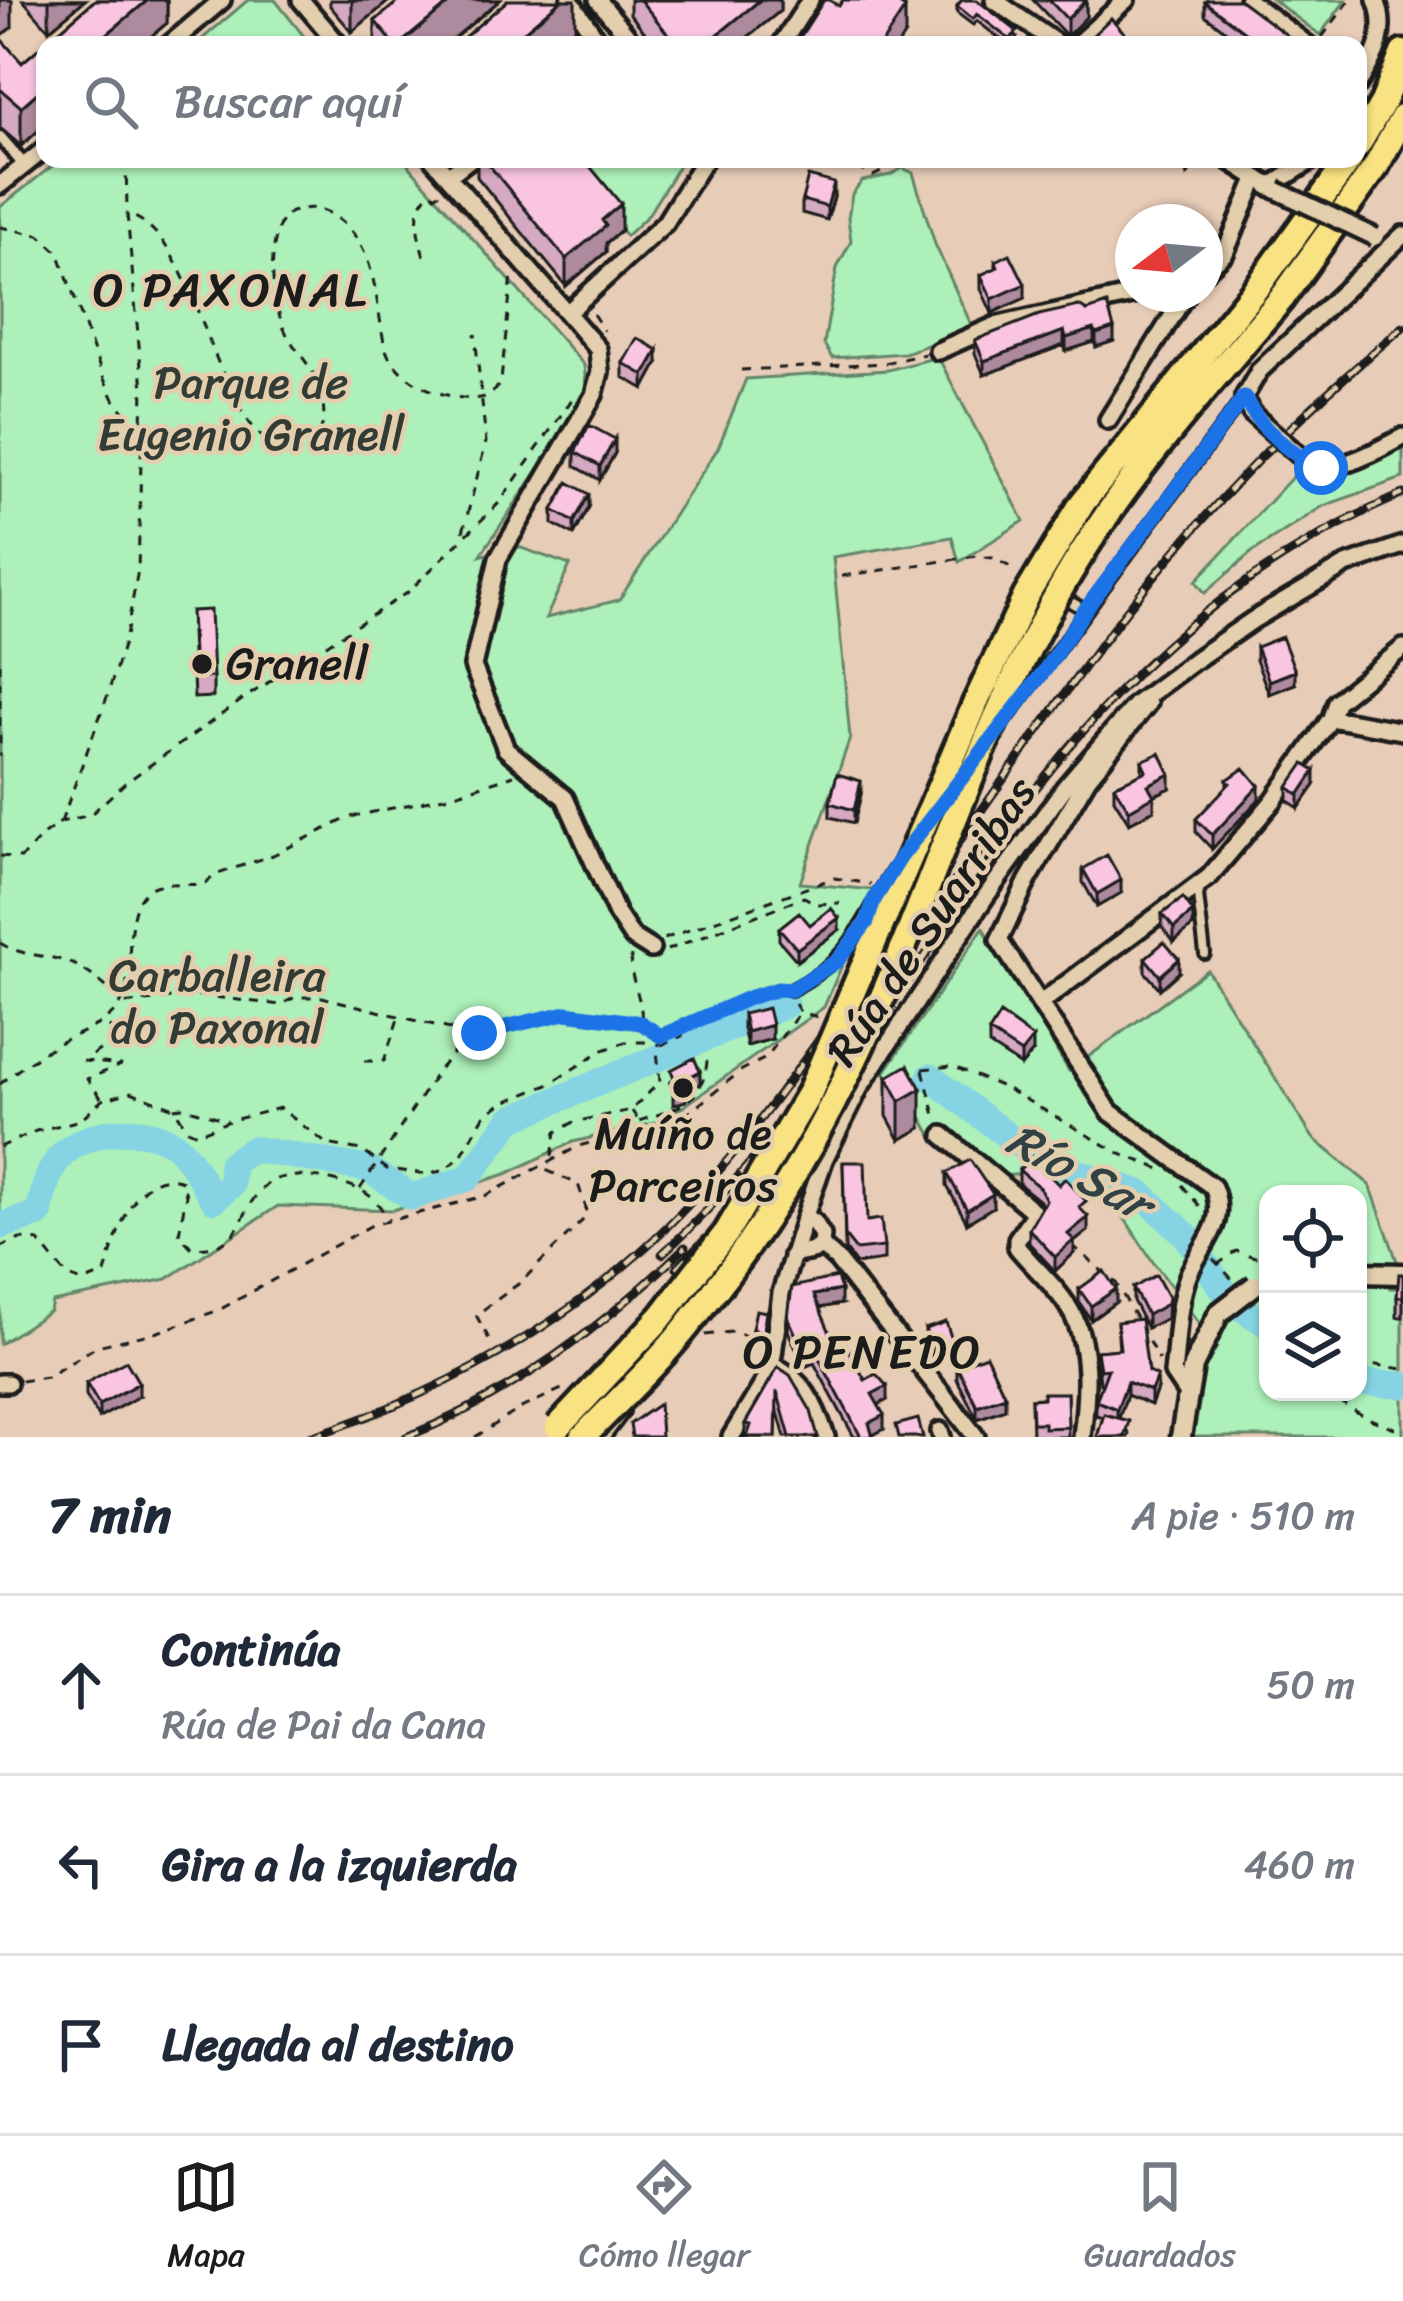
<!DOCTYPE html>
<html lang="es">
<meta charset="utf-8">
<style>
body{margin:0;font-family:Sriracha,sans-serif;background:#f2f2f3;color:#1f2937}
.controls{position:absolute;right:36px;bottom:36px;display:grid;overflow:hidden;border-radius:24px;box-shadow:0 3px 9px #0004}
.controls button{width:108px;height:108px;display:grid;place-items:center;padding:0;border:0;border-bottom:3px solid #e0e1e3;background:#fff;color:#1f2937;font:60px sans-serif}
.compass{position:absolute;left:1115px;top:204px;width:108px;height:108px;border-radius:50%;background:#fff;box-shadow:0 3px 9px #0004;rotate:254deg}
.stop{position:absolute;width:36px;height:36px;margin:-27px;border:9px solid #1a73e8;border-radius:50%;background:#fff}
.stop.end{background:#1a73e8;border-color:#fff;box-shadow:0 3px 12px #0008}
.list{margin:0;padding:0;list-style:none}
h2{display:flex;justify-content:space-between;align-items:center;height:156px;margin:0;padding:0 48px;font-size:51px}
h2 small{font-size:39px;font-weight:400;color:#747a83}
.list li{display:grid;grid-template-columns:78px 1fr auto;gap:36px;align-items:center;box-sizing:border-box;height:180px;padding:0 48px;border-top:3px solid #e0e1e3}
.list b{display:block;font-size:45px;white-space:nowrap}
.list p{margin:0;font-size:39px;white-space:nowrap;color:#747a83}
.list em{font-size:39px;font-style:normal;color:#747a83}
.icon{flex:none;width:66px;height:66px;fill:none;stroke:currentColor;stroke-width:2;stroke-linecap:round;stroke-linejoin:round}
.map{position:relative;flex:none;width:1403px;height:1437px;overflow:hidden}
.search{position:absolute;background:#fff;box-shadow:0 3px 9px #0004;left:36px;right:36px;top:36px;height:132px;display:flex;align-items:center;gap:30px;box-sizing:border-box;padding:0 42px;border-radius:24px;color:#747a83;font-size:45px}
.sheet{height:696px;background:#fff}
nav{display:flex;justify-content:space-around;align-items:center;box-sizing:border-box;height:168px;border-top:3px solid #e0e1e3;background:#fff;font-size:33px;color:#747a83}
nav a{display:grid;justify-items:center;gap:6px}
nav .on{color:#1c1c1c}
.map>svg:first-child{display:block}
</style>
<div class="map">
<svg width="1403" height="1437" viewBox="0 0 1403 1437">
<rect width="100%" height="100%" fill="#e7ccb7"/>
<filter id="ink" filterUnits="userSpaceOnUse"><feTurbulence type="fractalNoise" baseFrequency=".00833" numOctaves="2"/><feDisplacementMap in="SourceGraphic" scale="24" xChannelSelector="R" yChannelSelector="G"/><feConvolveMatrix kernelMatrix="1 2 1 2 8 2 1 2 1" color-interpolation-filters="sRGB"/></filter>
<g filter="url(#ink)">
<path fill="#adf0b9" stroke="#64866a" stroke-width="3" fill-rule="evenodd" d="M248 0H275L311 45H195Z
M1273 0H1346L1320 35Z
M61 159H403L584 365 587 397 480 556 516 546 570 565 546 618 619 600 718 448 746 379 888 370 938 357 1024 521 959 562 952 537 833 557 850 738 800 883 874 890 824 1007 663 1121 573 1142 506 1174 393 1210 278 1206 167 1279 52 1302 50 1311 0 1344V207Z
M683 159 648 215 626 236 563 160Z
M903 168 913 173 935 244 973 329 905 353 832 358 824 344 837 268 851 241 848 218 852 194 862 181 890 175Z
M1403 447V478L1323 506 1251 553 1205 593 1196 581 1296 473 1331 477Z
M983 928 1069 1071 1207 970 1313 1138 1370 1185 1397 1261 1390 1288 1403 1289V1437H1193L1203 1370 1217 1347 1153 1262 1119 1210 1071 1185 1056 1183 1035 1168C990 1191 990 1153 954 1140 953 1139 935 1139 933 1138L908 1094 884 1073ZM1268 1194H1358V1392H1268Z"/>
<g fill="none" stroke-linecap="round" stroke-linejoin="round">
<path stroke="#86d4e3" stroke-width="27" d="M930 1077 1038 1159 1140 1193 1185 1234 1231 1301 1268 1325
M0 1226 39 1214C43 1194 47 1169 63 1154 91 1130 137 1124 169 1141 187 1149 202 1183 214 1200L231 1185 232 1163 253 1149 368 1169 412 1197 468 1178 511 1119 785 1005
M1358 1377 1366 1383 1403 1385"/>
<g stroke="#1c1c1c" stroke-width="16">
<path id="service" d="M1066 599 1085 610
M1007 719 1243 398
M1201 884 1198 896 1205 954
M791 990C851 960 861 922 893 870
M741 1231 764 1200
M635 1369 714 1267
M605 1437 624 1412"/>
</g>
<g stroke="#1c1c1c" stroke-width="20">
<path id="pedestrian" d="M0 137 25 166"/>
</g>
<g stroke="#1c1c1c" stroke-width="24">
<path id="minor" d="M301 0 339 45
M570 0 601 45
M598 0 635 45
M994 0 1059 45
M1248 0 1308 45
M169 45 222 0
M781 45 810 0
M1076 45 1126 0
M1358 84C1375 57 1389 32 1376 0
M433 159 567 313
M1227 159 1276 190
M448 176 470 159
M0 185 45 149
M1269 187 1314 159
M1205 271 1225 253 1256 179
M938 351 994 326 1137 294
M1251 413 1244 397 1259 371 1403 235
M1108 420 1186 294
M1308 463C1339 475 1375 451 1403 437
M1148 703 1088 778 1028 880 999 940 1110 1112 1213 1187C1229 1225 1200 1245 1188 1276 1177 1305 1177 1342 1173 1373L1187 1394
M1331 718 1403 731
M651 949 632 937 617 914 565 798 506 749 473 666 498 559 594 395 600 372 598 349 567 313 665 223 705 159
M1042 1002 1209 877 1273 801 1331 718 1336 702 1403 648
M943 1135 1032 1210 1034 1214 1017 1239V1247C1033 1267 1053 1283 1067 1305 1092 1341 1087 1396 1082 1437
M821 1245 838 1261 976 1437
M792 1255 813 1251 821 1245 822 1235 814 1222 805 1216
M770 1364C803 1378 815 1404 826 1437
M0 1383H8
M940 1431 942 1437
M731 1437 765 1381 773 1355 781 1293 805 1216 824 1160 860 1087 986 896 1065 787 1136 704 1195 660 1253 620 1346 565 1403 545"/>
</g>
<g stroke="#1c1c1c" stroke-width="27">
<path id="tertiary" d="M1358 1273 1403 1274
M1181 1437 1193 1366 1219 1313"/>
</g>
<g stroke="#1c1c1c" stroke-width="33">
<path id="trunk" d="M1358 145 1383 102 1403 53
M1262 281 1350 159
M1282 298 1375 168 1403 117"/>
</g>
<path stroke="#1c1c1c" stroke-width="3" stroke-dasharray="9 9" stroke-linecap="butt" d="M1322 37 1350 0
M126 159 127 212
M841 159 873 176 907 159
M0 227 39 235 58 252 103 377 115 401 139 429
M424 256C417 232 411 210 431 191L435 196 439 193 434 188
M593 314 604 331
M741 370 885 363 925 354
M463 532 486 442 475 334
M842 576 977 556 993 558 1016 570
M0 663V757
M61 822 107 697 126 636 138 570 143 389 127 214C202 236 210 428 285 450 331 448 330 407 313 373 304 357 290 344 283 326 271 295 267 245 284 216 302 206 318 205 336 217 372 243 374 284 381 325 383 336 384 350 391 360 408 384 435 394 463 398 482 400 492 398 501 381L512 275
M0 856 21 858 44 834 61 822 90 815 125 783 249 695 408 592 499 503 573 398
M664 939 834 878 871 884
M0 943C23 957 44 954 68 962 82 966 114 991 122 1004L196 995 281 1005 295 997H322L462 1032
M667 950 804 897 817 904 840 903
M631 956C628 978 644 1000 641 1021
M795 1004 800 1012 818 1017
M661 1045 682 1036 683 1027
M364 1061H384L398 1019
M923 1069 952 1066 1007 1089 1121 1154 1160 1169
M923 1070 936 1119
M0 1084C20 1068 39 1054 61 1042 80 1032 103 1026 117 1009 141 981 114 894 159 885 173 882 190 886 205 884L215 875 273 855 350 817 449 796 514 775
M101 1098 87 1079 121 1065 84 1061 118 1037 106 1023
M174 1108 182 1107 227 1120
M632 1111 643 1128
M639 1121C676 1108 702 1105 707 1062L694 1067
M0 1147 36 1131 81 1120 102 1100 131 1092 174 1108 188 1130 197 1134 229 1121 280 1108 327 1144 361 1150 387 1169 426 1174 442 1171 460 1158 484 1116 502 1103 548 1085 601 1051 625 1042H650L683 1024 779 989
M552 1156 556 1132 574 1122 631 1110 660 1082 657 1050 661 1038
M1182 1185 1203 1210
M360 1189 440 1068 457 1048 462 1032C498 1033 532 1014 567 1014 594 1013 637 1021 660 1035
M1072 1245 1116 1283 1136 1318
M0 1247 20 1239 39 1241 68 1277 83 1282 105 1273C115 1239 135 1164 182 1181L186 1195 179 1234 191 1247C250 1253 236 1201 272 1181 294 1169 353 1181 371 1197 378 1203 384 1212 389 1220
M1213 1259 1232 1279
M1217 1265 1236 1251 1268 1261
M1140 1326 1159 1360
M705 1335 731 1332 759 1339
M489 1339 476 1315 521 1282 584 1219 586 1208 578 1184 541 1168
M1358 1358 1370 1364 1403 1369
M21 1381 47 1377 97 1346 158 1332 219 1310 372 1225 485 1196 579 1146 685 1116 742 1070 766 1058 799 1013
M1323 1392 1367 1418 1403 1431
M475 1437 523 1407 564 1388"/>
<use href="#service" stroke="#e3cead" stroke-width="8"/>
<use href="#pedestrian" stroke="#e3cead" stroke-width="10"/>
<use href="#minor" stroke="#e3cead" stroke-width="15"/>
<use href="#tertiary" stroke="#e3cead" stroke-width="18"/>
<use href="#trunk" stroke="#f8e281" stroke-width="24"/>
<g stroke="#1c1c1c" stroke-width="9">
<path id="rail" d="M980 863C1100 696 1211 578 1403 494
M662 1254C790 1138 883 984 981 843
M677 1268 755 1189 791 1145 996 856
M310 1437C430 1397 544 1338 639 1253 723 1178 787 1085 851 994 932 881 1011 767 1093 655 1183 532 1286 424 1403 327
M406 1437C509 1397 606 1325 685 1247"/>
</g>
<use href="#rail" stroke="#e3cead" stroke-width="4.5" stroke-dasharray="14" stroke-linecap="butt"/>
<g stroke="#1c1c1c" stroke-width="24" stroke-linecap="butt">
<path id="minor-bridge" d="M1276 190 1375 237
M1251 413 1308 463"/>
</g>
<g stroke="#1c1c1c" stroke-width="27" stroke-linecap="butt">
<path id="tertiary-bridge" d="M1219 1313 1255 1285"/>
</g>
<g stroke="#1c1c1c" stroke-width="33" stroke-linecap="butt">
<path id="trunk-bridge" d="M558 1427 661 1317 727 1232 810 1092 976 702 1026 596 1083 502 1262 281
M583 1437C616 1402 653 1369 683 1331 740 1262 792 1183 833 1103 921 933 969 745 1066 579 1126 476 1206 388 1282 298"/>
</g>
<use href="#minor-bridge" stroke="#e3cead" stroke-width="15"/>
<use href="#tertiary-bridge" stroke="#e3cead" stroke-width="18"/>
<use href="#trunk-bridge" stroke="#f8e281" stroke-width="24"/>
</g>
<path fill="#d6a9c2" stroke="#1c1c1c" stroke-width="3" d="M23 0H85L49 30Z
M95 0H167V23L141 45H45V125L21 146 0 128V38L22 63Z
M330 0H390L352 32 330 6Z
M400 0H500L446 45H375V21Z
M630 0H780V11L738 45H655L630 14Z
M962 0 1017 37 1011 45H1008L977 21 973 25 957 13V6Z
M1033 0H1086V17L1067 36Z
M1205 2 1300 45H1244L1205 15Z
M477 159H584L621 230 606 243V252L566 286 477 177Z
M1168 159H1198L1188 174Z
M834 197 827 220 802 213V200Z
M996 261 1025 298 992 313 981 289V275L996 268Z
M1079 306 1114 341 1096 347 1094 342 1066 351 1064 345 984 375 975 353V340Z
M623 363H658L644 389 623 377Z
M575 452 615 453 600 480 575 466Z
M589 507 574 535 553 524V510Z
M191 631 213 677V697L194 698Z
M1256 647 1295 684 1269 694 1256 660Z
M1142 761 1170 788 1154 796V810L1129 823 1114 799V786L1142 773Z
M1227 780 1259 799 1212 849 1196 832V819L1227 787Z
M1315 785 1299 808 1288 801V787Z
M861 794 854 823 830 817V803Z
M1083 869 1121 893 1097 907 1083 882Z
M1162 914 1193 926 1174 942 1162 927Z
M810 925 839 930 797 961 779 940V928Z
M1145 958 1179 972 1160 989 1145 972Z
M743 1014 772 1039 747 1046 743 1028Z
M989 1032 1033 1052 1021 1066 989 1045Z
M887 1077 921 1128 900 1140 887 1116Z
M843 1162 867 1221 884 1247V1260L856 1264 845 1249Z
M1019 1170 1086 1214 1088 1231 1074 1242V1253L1055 1271 1029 1243V1229L1042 1206 1040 1201 1019 1184Z
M947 1173 993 1207 967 1223 947 1186Z
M1403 1274V1317H1397V1297Z
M792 1287 841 1304 819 1308 833 1340 865 1380 887 1400 878 1405 884 1429 873 1435V1437H854L814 1363 804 1367 788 1331Z
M1133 1288 1168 1310 1167 1318 1147 1328 1133 1301Z
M1079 1289 1116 1302 1091 1320 1079 1302Z
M766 1312 763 1338 752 1336V1329Z
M1117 1322 1157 1389 1151 1405 1127 1395 1119 1418 1129 1434 1128 1437H1097L1103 1417 1096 1415V1401L1103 1384H1100L1097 1351 1119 1349Z
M925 1329 952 1354 932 1361 925 1342Z
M957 1366 1005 1409 977 1419 957 1379Z
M778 1367 818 1437H785L777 1409 776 1437H745V1424Z
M86 1383 139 1396 99 1418 86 1396Z
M1067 1393 1068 1437H1032L1031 1399 1043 1398Z"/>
<path fill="#ae8a9e" stroke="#1c1c1c" stroke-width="3" d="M0 0H12V27L0 37Z
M49 0H85L49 30Z
M148 0H167V23L141 45H94Z
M352 0H390L352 32Z
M453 0H500L446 45H399Z
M561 0H575V28L554 45H508Z
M760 0H780V11L738 45H705Z
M1086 0V17L1067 36V19Z
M905 8V34L898 45H881Z
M45 86V125L21 146V107Z
M1190 159H1198L1188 174V161Z
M834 183V197L827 220V207Z
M621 204V230L606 243V252L566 286V259L602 220Z
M1025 284V298L992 313V299Z
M1114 328V341L1096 347V334Z
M1094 329V342L1066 351V338Z
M1064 331V345L984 375V361Z
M658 350V363L644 389V375Z
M615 439V453L600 480V466Z
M589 494V507L574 535V522Z
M1295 671V684L1269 694V681Z
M1315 771V785L1299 808V795Z
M1170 774V788L1148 798V785Z
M861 781V794L854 823V810Z
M1259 786V799L1212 849V835Z
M1154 796V810L1129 823V810Z
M1121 880V893L1097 907V894Z
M1193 912V926L1174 942V928Z
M839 918V930L797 961V949Z
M1179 959V972L1160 989V976Z
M772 1025V1039L747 1046V1032Z
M1033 1038V1052L1021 1066V1053Z
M700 1071V1084L686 1092V1101L673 1105V1091L684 1080Z
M921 1089V1128L900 1140V1101Z
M993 1194V1207L967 1223V1210Z
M1088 1217V1231L1074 1242V1253L1055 1271V1257L1068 1234Z
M1116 1289V1302L1091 1320V1306Z
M841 1290V1304L814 1309V1295Z
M1168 1297 1167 1318 1147 1328V1315Z
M952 1340V1354L932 1361V1347Z
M814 1349V1363L804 1367V1353Z
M1157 1376V1389L1151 1405V1391Z
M1127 1382V1395L1117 1422V1409Z
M139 1383V1396L99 1418V1405Z
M887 1386V1400L872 1408V1394Z
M1005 1396V1409L977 1419V1406Z
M884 1415V1429L869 1437V1423Z"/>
<path fill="#f9c5e1" stroke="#1c1c1c" stroke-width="3" d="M95 0H148L94 45H45V86L21 107 0 89V38L22 63Z
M400 0H453L399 45H395L375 21Z
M508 0H561L508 45H455Z
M640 0H760L705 45H677Z
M824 0H829L839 6 843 0H894L905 8 881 45H795Z
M962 0H977L1017 31 1010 40 977 14 973 19 957 6Z
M1049 0H1086L1067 19Z
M1207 0H1240L1300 45H1262L1205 2Z
M1111 18 1135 45H1100L1092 36Z
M1046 39 1056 45H1038Z
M484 159H584L621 204 602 220 606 226 566 259Z
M808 176 834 183 827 207 802 200Z
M1010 254 1025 284 992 299 981 275 998 267 996 261Z
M1107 304 1114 328 1096 334 1094 329 1066 338 1064 331 984 361 975 340 1039 315 1079 306 1087 311Z
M637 338 658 350 644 375 623 363Z
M589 425 615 439 600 466 575 452Z
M568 482 589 494 574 522 553 510Z
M210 610 213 677 194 678 191 611Z
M1282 637 1295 671 1269 681 1256 647Z
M1160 753 1170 774 1148 785 1154 796 1129 810 1114 786 1146 771 1142 761Z
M1304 764 1315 771 1299 795 1288 787Z
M1244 768 1259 786 1212 835 1196 819 1230 783 1227 780Z
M837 774 861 781 854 810 830 803Z
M1107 855 1121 880 1097 894 1083 869Z
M1183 898 1193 912 1174 928 1162 914Z
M831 908 839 918 797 949 779 928 799 912 810 925Z
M1164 942 1179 959 1160 976 1145 958Z
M768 1008 772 1025 747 1032 743 1014Z
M1000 1014 1033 1038 1021 1053 989 1032Z
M694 1058 700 1071 684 1080 686 1088 673 1091 670 1083 674 1078 671 1070Z
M908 1065 921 1089 900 1101 887 1077Z
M1032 1157 1059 1185 1065 1178 1086 1201 1079 1207 1088 1217 1068 1234 1074 1240 1055 1257 1029 1229 1046 1200 1040 1188 1019 1170Z
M970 1160 993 1194 967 1210 947 1173Z
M843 1162H865L867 1221 881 1219 884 1247 856 1250 845 1236Z
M1104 1271 1116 1289 1091 1306 1079 1289Z
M1399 1274H1403V1297H1397Z
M1156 1275 1168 1297 1167 1304 1147 1315 1133 1288Z
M837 1277 841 1290 814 1295 833 1340 841 1336 865 1380 876 1374 887 1386 872 1394 884 1415 869 1423 873 1437H861L814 1349 804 1353 788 1317 792 1287Z
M756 1310 766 1312 763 1332 752 1329Z
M1141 1319 1148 1372 1157 1376 1151 1391 1127 1382 1117 1409 1096 1401 1108 1369 1100 1370 1097 1351 1120 1349 1117 1322Z
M946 1322 952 1340 932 1347 925 1329Z
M986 1355 1005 1396 977 1406 957 1366Z
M126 1361 139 1383 99 1405 86 1383Z
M778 1367 790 1375 811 1411 818 1437H790L777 1391 776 1437H747L751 1425 745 1424Z
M1043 1393H1067L1068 1427 1044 1428V1423H1032L1031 1399 1043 1398Z
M659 1404 661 1437H632L630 1424Z
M1104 1414 1129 1421 1124 1437H1097Z
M918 1419 923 1437H899L896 1425Z"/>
</g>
<g fill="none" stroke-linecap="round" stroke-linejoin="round" filter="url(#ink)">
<path stroke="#1a73e8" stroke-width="15" d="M479 1033 566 1013 641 1023 661 1036 751 997 778 989 791 990 837 961 867 922 874 900 900 858 1045 670 1085 610 1244 397C1257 425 1293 457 1321 468"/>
</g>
<g fill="#1c1c1c" stroke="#e3cead" stroke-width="4.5">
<circle cx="202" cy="664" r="12"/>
<circle cx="683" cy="1088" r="12"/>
</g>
<g text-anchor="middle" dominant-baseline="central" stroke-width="9" stroke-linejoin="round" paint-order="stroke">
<g font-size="45" fill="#323c34" stroke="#e3cead">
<text x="251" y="383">Parque de<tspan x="251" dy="52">Eugenio Granell</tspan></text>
<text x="217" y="976">Carballeira<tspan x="217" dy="52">do Paxonal</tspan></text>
</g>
<g font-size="45" fill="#1c1c1c" stroke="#e3cead" text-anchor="start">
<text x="226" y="664">Granell</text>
<text x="683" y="1134" text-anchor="middle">Muíño de<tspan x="683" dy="52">Parceiros</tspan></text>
</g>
<g font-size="45" fill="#1c1c1c" stroke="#e3cead">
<text transform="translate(931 921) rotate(-56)">Rúa de Suarribas</text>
</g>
<g font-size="48" letter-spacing="3" fill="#1c1c1c" stroke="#e3cead">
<text x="231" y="289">O PAXONAL</text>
<text x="863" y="1351">O PENEDO</text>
</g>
<g font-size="48" font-style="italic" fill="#314144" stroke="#e3cead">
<text transform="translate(1079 1171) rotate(28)">Río Sar</text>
</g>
</g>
</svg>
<div class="controls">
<button><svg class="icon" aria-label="locate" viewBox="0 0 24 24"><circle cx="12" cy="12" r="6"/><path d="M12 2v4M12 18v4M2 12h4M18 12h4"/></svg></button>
<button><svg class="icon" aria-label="layers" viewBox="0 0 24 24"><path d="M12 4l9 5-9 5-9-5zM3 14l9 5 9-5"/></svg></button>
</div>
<svg class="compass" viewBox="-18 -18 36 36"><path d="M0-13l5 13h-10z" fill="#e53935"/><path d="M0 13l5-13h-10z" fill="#747a83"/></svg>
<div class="stop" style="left:1321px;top:468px"></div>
<div class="stop end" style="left:479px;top:1033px"></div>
<div class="search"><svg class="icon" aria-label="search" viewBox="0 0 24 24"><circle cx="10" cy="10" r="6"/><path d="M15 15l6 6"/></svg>Buscar aquí</div>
</div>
<section class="sheet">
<h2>7 min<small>A pie · 510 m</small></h2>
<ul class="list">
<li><svg class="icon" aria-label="ahead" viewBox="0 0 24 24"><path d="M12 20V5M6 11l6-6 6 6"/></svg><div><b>Continúa</b><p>Rúa de Pai da Cana</p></div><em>50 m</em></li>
<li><svg class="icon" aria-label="left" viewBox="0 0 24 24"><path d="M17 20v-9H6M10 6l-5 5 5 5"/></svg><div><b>Gira a la izquierda</b></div><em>460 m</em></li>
<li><svg class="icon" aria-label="arrive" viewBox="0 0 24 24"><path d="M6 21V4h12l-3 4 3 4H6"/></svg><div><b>Llegada al destino</b></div></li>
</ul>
</section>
<nav>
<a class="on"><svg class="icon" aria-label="map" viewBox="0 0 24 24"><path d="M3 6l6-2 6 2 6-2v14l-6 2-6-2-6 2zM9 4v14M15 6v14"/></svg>Mapa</a>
<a><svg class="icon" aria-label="directions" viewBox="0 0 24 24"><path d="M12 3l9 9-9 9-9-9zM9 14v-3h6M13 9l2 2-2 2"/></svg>Cómo llegar</a>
<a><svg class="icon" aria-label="saved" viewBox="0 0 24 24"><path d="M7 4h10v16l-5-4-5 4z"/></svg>Guardados</a>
</nav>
